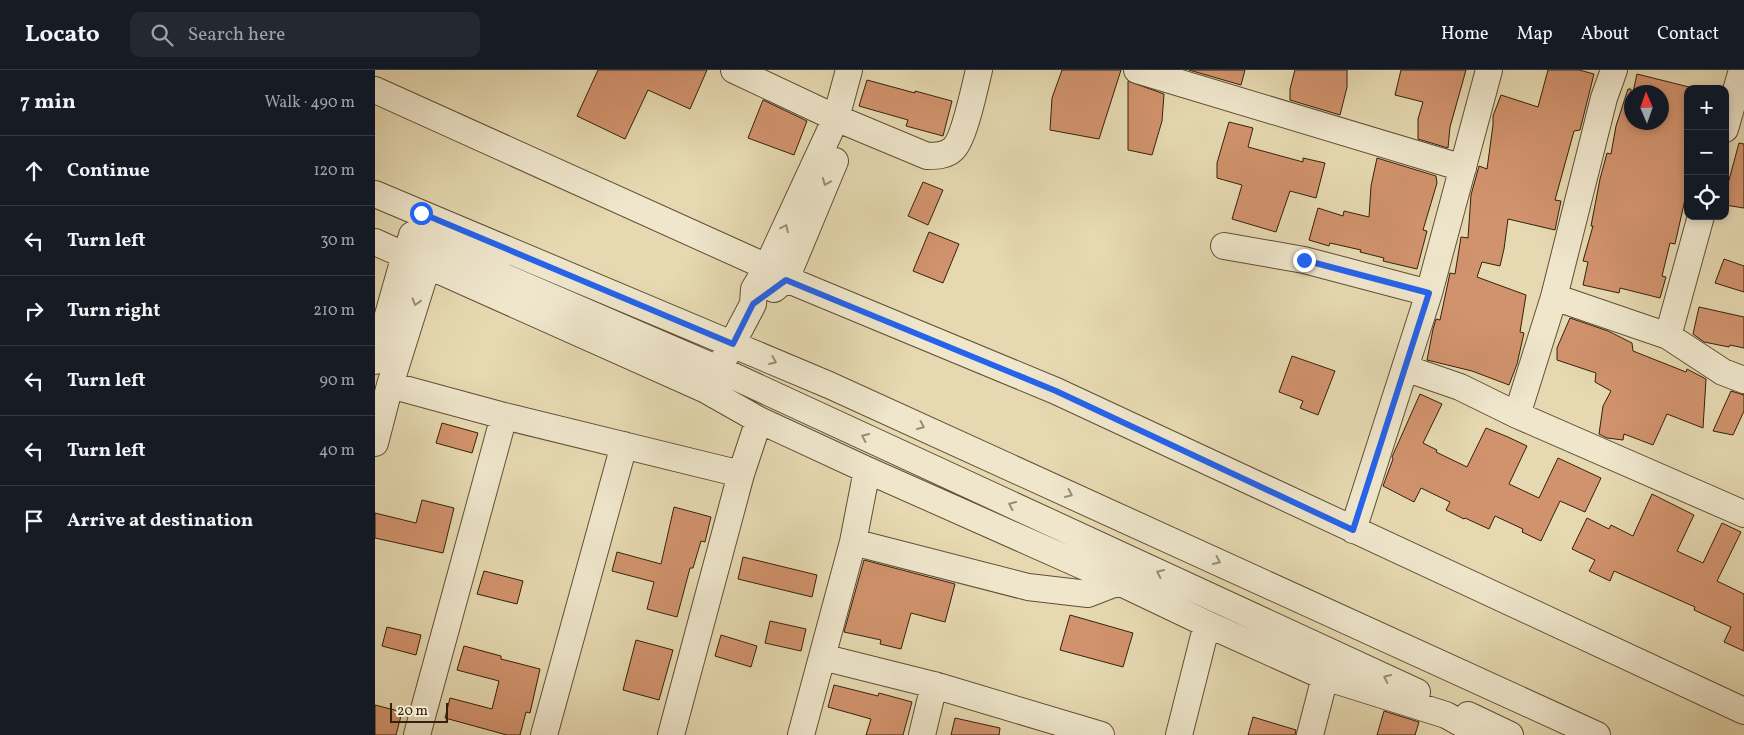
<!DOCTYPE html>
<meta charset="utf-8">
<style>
body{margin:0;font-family:Vollkorn,serif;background:#242831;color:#f1f3f6}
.controls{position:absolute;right:15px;top:15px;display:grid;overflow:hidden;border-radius:10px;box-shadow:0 2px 8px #0003}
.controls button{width:45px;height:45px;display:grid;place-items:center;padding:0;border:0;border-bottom:1px solid #363941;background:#171b24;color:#f1f3f6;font:25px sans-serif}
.compass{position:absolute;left:1249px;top:15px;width:45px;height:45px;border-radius:50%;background:#171b24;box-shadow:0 2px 8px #0003;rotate:358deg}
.scale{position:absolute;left:15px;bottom:12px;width:58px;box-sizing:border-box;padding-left:5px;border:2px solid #34210b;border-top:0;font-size:14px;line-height:18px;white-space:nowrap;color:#34210b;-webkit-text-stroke:4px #efe6cc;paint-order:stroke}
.stop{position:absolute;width:15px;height:15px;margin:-11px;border:4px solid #2563eb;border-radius:50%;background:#fff}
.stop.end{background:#2563eb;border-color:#fff;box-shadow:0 1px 5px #0008}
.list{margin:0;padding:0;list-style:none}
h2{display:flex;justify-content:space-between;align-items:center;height:65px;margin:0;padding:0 20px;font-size:21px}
h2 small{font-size:16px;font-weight:400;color:#9ea1a6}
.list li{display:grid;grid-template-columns:32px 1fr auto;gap:15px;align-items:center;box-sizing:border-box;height:70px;padding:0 20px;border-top:1px solid #363941}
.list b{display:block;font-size:19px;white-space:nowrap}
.list em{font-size:16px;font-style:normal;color:#9ea1a6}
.icon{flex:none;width:28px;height:28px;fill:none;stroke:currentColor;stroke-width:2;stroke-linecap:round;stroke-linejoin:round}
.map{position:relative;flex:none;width:1369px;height:665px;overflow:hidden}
header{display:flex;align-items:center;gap:30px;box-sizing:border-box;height:70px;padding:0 25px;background:#171b24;border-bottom:1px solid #363941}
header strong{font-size:24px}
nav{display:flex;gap:28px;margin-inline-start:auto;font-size:18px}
.search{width:350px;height:45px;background:#242831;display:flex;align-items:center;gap:12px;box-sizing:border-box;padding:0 18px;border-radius:10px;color:#9ea1a6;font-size:19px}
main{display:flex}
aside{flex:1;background:#171b24}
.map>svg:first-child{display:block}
</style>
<header>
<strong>Locato</strong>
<div class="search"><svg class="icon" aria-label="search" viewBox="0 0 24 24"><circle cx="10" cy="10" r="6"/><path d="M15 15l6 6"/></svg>Search here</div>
<nav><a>Home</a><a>Map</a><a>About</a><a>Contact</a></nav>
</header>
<main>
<aside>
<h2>7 min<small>Walk · 490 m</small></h2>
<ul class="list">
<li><svg class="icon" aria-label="ahead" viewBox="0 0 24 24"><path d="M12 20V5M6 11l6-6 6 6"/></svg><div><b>Continue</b></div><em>120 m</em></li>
<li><svg class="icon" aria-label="left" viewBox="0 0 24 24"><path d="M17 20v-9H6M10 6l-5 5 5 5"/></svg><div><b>Turn left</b></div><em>30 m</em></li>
<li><svg class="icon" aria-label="right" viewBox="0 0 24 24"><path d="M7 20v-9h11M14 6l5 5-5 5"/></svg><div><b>Turn right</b></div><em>210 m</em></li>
<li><svg class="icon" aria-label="left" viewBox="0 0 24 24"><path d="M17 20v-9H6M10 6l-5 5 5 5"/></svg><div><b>Turn left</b></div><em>90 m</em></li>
<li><svg class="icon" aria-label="left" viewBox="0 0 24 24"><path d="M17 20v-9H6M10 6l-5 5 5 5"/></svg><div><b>Turn left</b></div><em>40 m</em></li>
<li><svg class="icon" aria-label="arrive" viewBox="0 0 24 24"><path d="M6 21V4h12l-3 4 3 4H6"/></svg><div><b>Arrive at destination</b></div></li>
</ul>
</aside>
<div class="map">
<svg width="1369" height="665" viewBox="0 0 1369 665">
<rect width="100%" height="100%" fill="#e6d9b1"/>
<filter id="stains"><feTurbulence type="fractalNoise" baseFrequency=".004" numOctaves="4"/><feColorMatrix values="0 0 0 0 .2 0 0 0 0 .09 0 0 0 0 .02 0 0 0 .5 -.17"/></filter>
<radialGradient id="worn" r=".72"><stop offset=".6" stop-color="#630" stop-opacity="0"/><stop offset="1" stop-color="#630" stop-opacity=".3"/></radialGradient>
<path fill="#d1936d" stroke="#34210b" d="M223 0H332L315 39 273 20 250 69 202 46Z
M687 0H746L724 69 675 60 677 28Z
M814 0H870L866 15Z
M920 0H972V17L965 45 915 30V19Z
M1026 0H1091L1075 57 1073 78 1043 69V49L1048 32 1020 25Z
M1173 0H1204L1219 4 1205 60 1199 61 1180 130 1186 131 1180 160 1133 149 1129 179 1125 196 1107 192 1102 207 1151 225 1145 262 1149 263 1142 294 1134 315 1097 301 1052 290 1058 259 1061 249 1065 250 1075 203 1080 204 1086 167 1093 168 1096 125 1104 96 1112 99 1118 55V46L1126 25 1163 37Z
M1262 4 1314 17 1313 19V116L1300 174 1295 173 1287 206 1291 207 1285 228 1245 218 1244 223 1208 215 1213 192 1208 191 1218 156H1216L1225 109 1232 83 1236 84 1241 56 1253 19H1256V52H1286V22H1258Z
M492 10 540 23V21L577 31 568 66 531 56 533 50 484 36Z
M753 11 789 24 787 51 777 85 753 80Z
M388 30 432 51 419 85 373 68Z
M854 52 878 58 873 77 928 92V88L950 93 941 128 915 121 901 162 857 149 867 115 842 108V93Z
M1364 73 1369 74V138L1350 135 1351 121Z
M1002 88 1061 106 1062 113 1048 160 1052 161 1042 199 1008 191 1009 188 985 182 986 180 955 173 954 176 934 170 943 138 968 146 969 141 994 147 996 116Z
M548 112 568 120 553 155 533 146Z
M554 162 584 174 568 213 538 201Z
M1349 189 1369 196V222L1340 213Z
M1324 237 1369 247V278L1355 275 1354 277 1329 272 1318 264Z
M1195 248 1233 261 1257 273 1258 281 1311 302 1312 299 1331 309 1328 358 1292 344 1278 375 1249 364 1248 370 1232 368 1224 364 1228 336 1236 321 1220 312 1221 303 1182 290V278Z
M917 286 960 301 943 345 925 338 928 331 904 322Z
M1356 321 1369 325V341L1358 365 1338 361Z
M1045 324 1067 334 1048 373 1062 380 1061 382 1092 397 1111 358 1133 367 1152 376 1134 414 1164 428 1183 388 1226 408 1210 442 1185 431 1166 471 1147 462 1148 459 1120 446 1114 459 1090 448 1089 449 1071 440 1075 432 1046 418 1039 432 1008 416 1018 389 1017 387Z
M67 353 103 363 97 383 61 373Z
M1277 424 1319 445 1302 481 1328 493 1347 453 1366 462 1342 511 1369 524V581L1349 572 1356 557 1319 540 1320 537 1239 501 1235 511 1214 501 1220 490 1197 479 1212 448 1234 459 1236 455 1258 466Z
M47 430 79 438 68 483 0 468V443L41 453Z
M299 437 336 447 330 472 326 471 318 498H315L302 547 272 539 279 512 237 501 242 482 286 494Z
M368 487 442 505 437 527 363 509Z
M489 490 580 514 570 552 536 543 526 579 505 574 506 570 469 562Z
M109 501 148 511 142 534 102 524Z
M695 545 758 563 748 597 685 580Z
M395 551 431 559 426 581 390 573Z
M12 557 46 565 41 585 7 576Z
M346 565 382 576 376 597 340 586Z
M261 570 298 580 284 630 248 620Z
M89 576 126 586V589L165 599 155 643 151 642 145 665H132L70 648 75 628 117 639 124 611 82 600Z
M459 615 503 626 504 623 537 632 528 665H491L496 649 453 637Z
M0 635 27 642 21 665H0Z
M1009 641 1044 652 1040 665H1002Z
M878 647 921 660 920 665H873Z
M580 648 625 658 624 665H576Z"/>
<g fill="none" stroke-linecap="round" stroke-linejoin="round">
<g stroke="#604f34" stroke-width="28">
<path id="minor" d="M359 0 461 48 552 86C561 86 571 86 578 79 589 70 600 16 604 0
M762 0 1088 98
M0 20 392 197 411 209 681 321 1369 641
M1350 59 1367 0
M0 124 454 315 1222 665
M37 165 58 176 343 299 1042 622
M0 172 331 320 384 350 492 400 744 512 832 554 950 607 1071 645 1107 665
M849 176 929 190 1054 223
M399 219 411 209 460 91
M1179 227 1293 266 1348 302 1369 310
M1293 266 1326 146
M349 289 378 234 379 219 392 197 461 48 474 0
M0 291 30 185 36 169
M1030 298 1085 317 1142 345 1369 444
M15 315 129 346 366 404 296 665
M1142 345 1179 227 1229 28 1239 0
M0 373 15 315 57 181
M366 404 384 350
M978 460 1054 223 1114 0
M478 472 653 517 713 524 744 512
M447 587 559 615 726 665
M1093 645 1135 665
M42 665 129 346
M169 665 249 375
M426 665 478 472 492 400
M547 665 559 615
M804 665 832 554
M935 665 950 607"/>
</g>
<use href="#minor" stroke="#efe6cc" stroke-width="26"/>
</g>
<defs><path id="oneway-chevron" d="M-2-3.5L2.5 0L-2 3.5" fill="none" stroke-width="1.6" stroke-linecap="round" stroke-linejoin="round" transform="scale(1.25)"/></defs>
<g stroke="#9b8d75">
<use href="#oneway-chevron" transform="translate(451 112) rotate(112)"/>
<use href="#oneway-chevron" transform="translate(410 158) rotate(-65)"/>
<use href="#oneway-chevron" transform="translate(41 232) rotate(107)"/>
<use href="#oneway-chevron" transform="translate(398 291) rotate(23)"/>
<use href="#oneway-chevron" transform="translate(546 356) rotate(25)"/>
<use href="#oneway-chevron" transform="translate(490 367) rotate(-155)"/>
<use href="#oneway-chevron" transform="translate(694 424) rotate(25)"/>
<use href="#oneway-chevron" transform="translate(637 435) rotate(-155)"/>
<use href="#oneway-chevron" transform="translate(842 491) rotate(25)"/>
<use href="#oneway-chevron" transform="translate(785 503) rotate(-155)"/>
<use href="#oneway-chevron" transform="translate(1012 608) rotate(-155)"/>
</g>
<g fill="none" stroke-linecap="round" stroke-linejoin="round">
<path stroke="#2563eb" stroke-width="6" d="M46 143 358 274 378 234 411 210 681 321 978 460 1054 223 929 190"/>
</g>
<rect width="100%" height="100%" filter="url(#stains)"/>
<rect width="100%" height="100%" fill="url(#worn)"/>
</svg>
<div class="controls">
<button>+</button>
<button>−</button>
<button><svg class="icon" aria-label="locate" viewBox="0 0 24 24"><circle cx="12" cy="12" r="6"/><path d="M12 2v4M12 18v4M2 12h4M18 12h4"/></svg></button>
</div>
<svg class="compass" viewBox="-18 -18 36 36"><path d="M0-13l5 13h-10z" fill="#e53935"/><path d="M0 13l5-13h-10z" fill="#9ea1a6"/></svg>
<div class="scale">20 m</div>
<div class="stop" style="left:46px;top:143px"></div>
<div class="stop end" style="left:929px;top:190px"></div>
</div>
</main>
